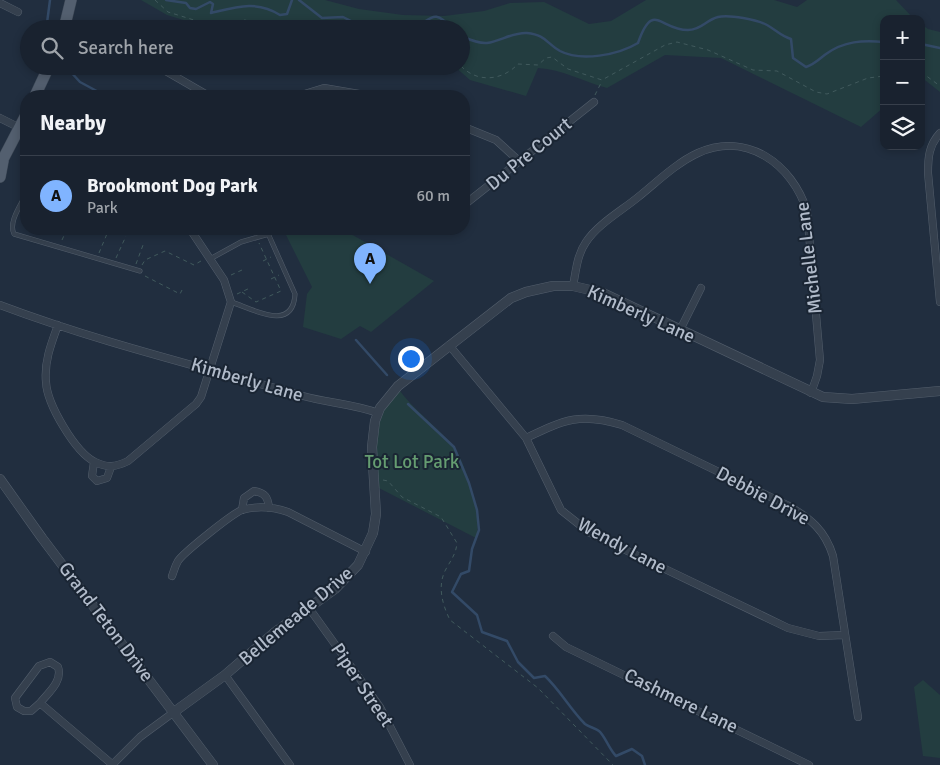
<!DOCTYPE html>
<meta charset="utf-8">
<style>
body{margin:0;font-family:Signika,sans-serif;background:#222a37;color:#f1f3f6}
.controls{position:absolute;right:15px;top:15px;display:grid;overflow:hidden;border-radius:10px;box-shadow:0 2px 8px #0003}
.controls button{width:45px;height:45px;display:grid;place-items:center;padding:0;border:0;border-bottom:1px solid #373f4b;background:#19222f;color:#f1f3f6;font:25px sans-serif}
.you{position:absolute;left:410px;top:358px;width:18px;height:18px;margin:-12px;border:4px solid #fff;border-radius:50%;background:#1a73e8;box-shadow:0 0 0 8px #1a73e833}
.badge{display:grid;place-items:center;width:32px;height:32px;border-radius:50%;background:#80b4ff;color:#111;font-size:16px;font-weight:700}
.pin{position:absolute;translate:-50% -41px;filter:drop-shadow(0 1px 2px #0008)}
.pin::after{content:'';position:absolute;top:26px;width:18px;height:15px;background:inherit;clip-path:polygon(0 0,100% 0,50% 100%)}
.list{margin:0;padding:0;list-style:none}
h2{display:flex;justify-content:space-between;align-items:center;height:65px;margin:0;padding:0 20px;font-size:21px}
h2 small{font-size:16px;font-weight:400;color:#9fa4aa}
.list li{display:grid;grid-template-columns:32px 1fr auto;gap:15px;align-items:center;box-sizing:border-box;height:80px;padding:0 20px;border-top:1px solid #373f4b}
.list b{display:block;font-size:19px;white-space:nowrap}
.list p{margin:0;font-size:16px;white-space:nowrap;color:#9fa4aa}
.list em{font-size:16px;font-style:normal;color:#9fa4aa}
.icon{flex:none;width:28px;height:28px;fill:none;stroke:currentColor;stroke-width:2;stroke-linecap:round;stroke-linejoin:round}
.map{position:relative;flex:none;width:940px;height:765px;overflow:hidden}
.search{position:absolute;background:#19222f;box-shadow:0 2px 8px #0003;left:20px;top:20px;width:450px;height:55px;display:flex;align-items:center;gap:12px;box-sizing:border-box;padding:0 18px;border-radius:28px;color:#9fa4aa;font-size:19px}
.panel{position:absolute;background:#19222f;box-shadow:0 2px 8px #0003;left:20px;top:90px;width:450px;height:145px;border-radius:20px}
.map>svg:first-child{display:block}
</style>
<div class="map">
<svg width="940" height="765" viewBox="0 0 940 765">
<rect width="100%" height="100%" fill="#212e3f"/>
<path fill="#233d40" d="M141 0H325L359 9 403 15 444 16 484 11 510 3 544 2 589 24 611 21 646 0H774L797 7 807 0H896L914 19H884V107L861 127 721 58 665 55 607 88C584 82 562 69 538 68L526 96 470 80 454 66H461V29H213L167 15Z
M921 24 928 29 940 32V92L921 77Z
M283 229H342L434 281 371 332 360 326 341 339 303 327 307 294 312 287Z
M397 387C413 410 436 425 453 446 466 462 483 519 476 538L375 486V421Z
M923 680 940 695V758L923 756 914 687Z"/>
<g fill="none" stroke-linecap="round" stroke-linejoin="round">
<path stroke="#334a67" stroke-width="2.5" d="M166 0 186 3 190 8 196 9 210 2 213 4 211 13C236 7 257 0 280 15L287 14 292 0
M299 0 322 18 343 17 353 22 380 23 399 29
M47 23 50 0
M412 29C431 21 433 6 452 29
M461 36C468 39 479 44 487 43 501 41 513 32 527 33 546 35 546 43 560 51 581 62 618 55 638 43 653 0 660 30 688 30 701 30 706 20 718 17 729 14 758 20 767 25 776 30 781 36 791 39L793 58 806 67C815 64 819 59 826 54 844 41 863 40 884 42
M921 44 940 48
M69 70 80 82 106 96
M356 340 387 375
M408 404 454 447 469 483 477 510 479 530 472 549 469 571 461 574 452 592 477 615 482 632 507 641 518 662 534 678 545 676C560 690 570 709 585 724 589 727 595 728 599 731 605 736 609 749 616 756L632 749 642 756 645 765"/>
<g stroke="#535e6c" stroke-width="5">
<path id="service" d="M26 194C21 205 8 222 14 234L140 271
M210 259 241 242 269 234
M231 302C253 309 293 333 295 294L266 229"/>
</g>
<g stroke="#535e6c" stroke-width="8">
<path id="minor" d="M0 3 18 12
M65 23 80 29
M157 66 209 96
M298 96 324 88 371 96
M0 118 26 131
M464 127 496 140 519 161
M940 133C929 145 928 157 928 173L940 302
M464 205 594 102
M573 286C576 271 577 255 586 242 598 224 621 211 637 198 656 183 676 163 698 153 747 131 792 164 807 211L820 360 817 376 811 393
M0 305C98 342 202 367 303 396 328 403 354 404 378 413
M58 325C51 344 44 362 46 382 47 404 75 452 95 462 107 468 116 467 128 461L196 404 201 397 231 302 224 280 190 229
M680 330 701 288
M449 345 526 438 561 510 590 533 788 628 819 636 844 635
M526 438C564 420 580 412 622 425L787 505C810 518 825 530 833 556L858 717
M94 462 92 476 97 481 107 478 111 467
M242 510 244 498 254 491C265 493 268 497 269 508
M172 576C174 571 175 566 178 561 183 553 233 513 242 510 256 506 273 507 288 512L366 552
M309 608 380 707 410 765
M553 636 566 647 809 765
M225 675 290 765
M40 703 31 711H24L17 707 15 698 39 666 50 662 58 667C63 681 48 693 40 703L113 765
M112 765 140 737 174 712"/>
</g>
<g stroke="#535e6c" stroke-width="10">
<path id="tertiary" d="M0 479 42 538 213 765
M174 712 225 675 275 632 335 589 358 565 373 533 376 514 372 447 375 421 380 408 398 386 511 298 526 292 553 286H573L603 293 823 397 852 399 940 391"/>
</g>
<g stroke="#3e4957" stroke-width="12">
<path id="primary" d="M64 29 71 0
M35 96 49 66
M0 165 26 115
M0 177 3 161"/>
</g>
<path stroke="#415a5d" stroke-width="1" stroke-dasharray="4 4" stroke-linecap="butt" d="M155 0 168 12 210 25 245 20 274 29
M461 66C477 83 502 81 518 64L538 65 546 58 552 57 568 69 602 80 665 45 677 42 708 50 753 70 777 71 816 92 827 94 868 78 884 76
M921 72 940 86
M595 95 602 81
M204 234 212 229
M62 240 67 229
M99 253 109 229
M116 258 126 236
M263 261 271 257
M136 264 143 245
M142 265 145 260 165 251 194 265 201 261
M231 275 242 270
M145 276 180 294 182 290
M271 279 279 275
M242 292 256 302 281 291 259 243
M237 294 250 288
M383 480 388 481 402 497 441 517 457 543C456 554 451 560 446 569 437 585 442 604 450 620L538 688 613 765"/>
<use href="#service" stroke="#35404e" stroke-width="4"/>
<use href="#minor" stroke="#35404e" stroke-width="7"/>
<use href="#tertiary" stroke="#35404e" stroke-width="9"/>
<use href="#primary" stroke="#535f6f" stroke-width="11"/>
</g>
<g text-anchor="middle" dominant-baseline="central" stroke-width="4" stroke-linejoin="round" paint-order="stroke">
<g font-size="19" fill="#b1bbca" stroke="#1a2533">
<text transform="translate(529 154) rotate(-39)">Du Pre Court</text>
<text transform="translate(809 258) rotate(-97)">Michelle Lane</text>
<text transform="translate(641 314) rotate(24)">Kimberly Lane</text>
<text transform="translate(247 380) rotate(16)">Kimberly Lane</text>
<text transform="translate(763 496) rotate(28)">Debbie Drive</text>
<text transform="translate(622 546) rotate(28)">Wendy Lane</text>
<text transform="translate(296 616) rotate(-40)">Bellemeade Drive</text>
<text transform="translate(106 622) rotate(53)">Grand Teton Drive</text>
<text transform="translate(362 685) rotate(56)">Piper Street</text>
<text transform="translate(681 701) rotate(26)">Cashmere Lane</text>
</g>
<g font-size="19" fill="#659d71" stroke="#1a2533">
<text x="412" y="462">Tot Lot Park</text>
</g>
</g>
</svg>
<div class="controls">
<button>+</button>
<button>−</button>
<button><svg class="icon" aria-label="layers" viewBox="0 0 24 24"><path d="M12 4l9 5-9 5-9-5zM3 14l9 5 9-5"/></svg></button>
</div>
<div class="you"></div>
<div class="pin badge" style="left:370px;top:284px">A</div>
<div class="search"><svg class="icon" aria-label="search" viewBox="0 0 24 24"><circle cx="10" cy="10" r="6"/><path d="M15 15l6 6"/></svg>Search here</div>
<section class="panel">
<h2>Nearby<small></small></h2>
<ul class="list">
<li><span class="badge">A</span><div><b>Brookmont Dog Park</b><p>Park</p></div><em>60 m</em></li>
</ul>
</section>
</div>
